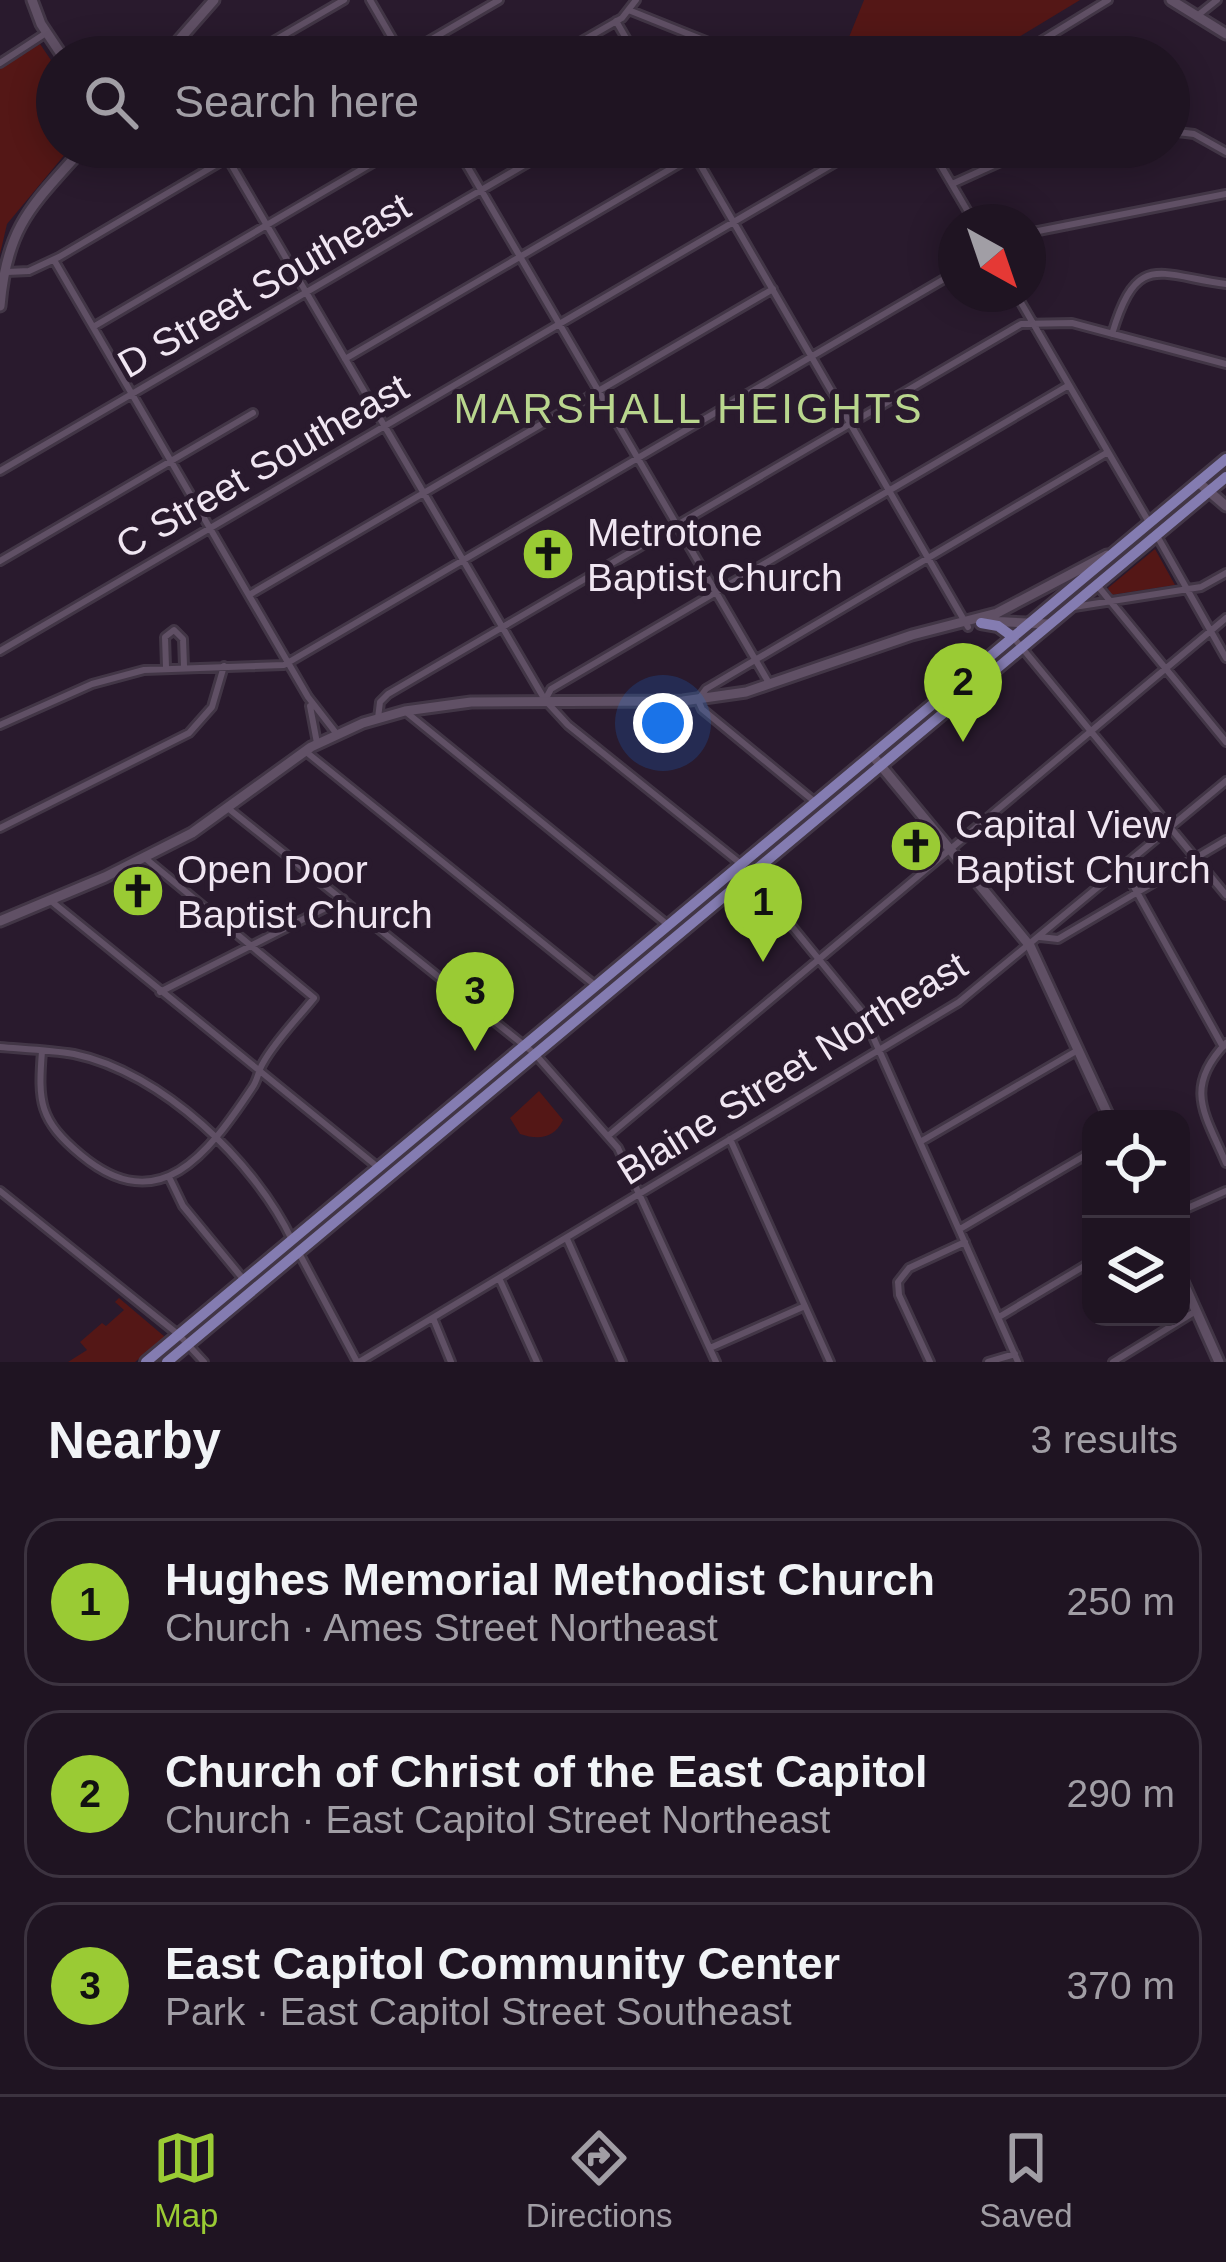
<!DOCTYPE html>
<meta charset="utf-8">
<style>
body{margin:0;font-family:Helvetica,sans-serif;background:#2c212f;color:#f1f3f6}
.controls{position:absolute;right:36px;bottom:36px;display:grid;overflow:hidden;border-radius:24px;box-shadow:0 6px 30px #0003}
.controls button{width:108px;height:108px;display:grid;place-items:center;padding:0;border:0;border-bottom:3px solid #3c3340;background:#1f1422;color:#f1f3f6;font:60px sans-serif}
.compass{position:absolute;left:938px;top:204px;width:108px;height:108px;border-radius:50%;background:#1f1422;box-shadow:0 6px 30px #0003;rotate:140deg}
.you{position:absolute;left:663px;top:723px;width:42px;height:42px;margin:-30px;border:9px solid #fff;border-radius:50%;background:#1a73e8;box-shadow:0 0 0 18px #1a73e833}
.badge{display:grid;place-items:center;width:78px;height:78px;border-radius:50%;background:#9acb34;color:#111;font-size:39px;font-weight:700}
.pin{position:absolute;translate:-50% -99px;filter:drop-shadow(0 3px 6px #0008)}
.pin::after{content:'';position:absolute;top:63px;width:42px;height:36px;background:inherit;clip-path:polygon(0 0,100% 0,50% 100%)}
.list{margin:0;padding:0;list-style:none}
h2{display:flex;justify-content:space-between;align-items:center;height:156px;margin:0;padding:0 48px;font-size:51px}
h2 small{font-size:39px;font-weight:400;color:#a19ea5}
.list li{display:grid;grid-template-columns:78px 1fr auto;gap:36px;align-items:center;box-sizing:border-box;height:168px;margin:0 24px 24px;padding:0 24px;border:3px solid #3c3340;border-radius:36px}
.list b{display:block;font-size:45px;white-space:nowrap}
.list p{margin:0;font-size:39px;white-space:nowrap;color:#a19ea5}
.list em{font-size:39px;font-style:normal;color:#a19ea5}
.icon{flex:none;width:66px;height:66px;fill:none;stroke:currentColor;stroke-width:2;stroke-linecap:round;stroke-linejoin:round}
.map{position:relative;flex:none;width:1226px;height:1362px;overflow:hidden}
.search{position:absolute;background:#1f1422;box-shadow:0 6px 30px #0003;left:36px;right:36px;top:36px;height:132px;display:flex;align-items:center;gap:30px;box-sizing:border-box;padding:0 42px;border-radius:66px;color:#a19ea5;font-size:45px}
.sheet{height:732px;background:#1f1422}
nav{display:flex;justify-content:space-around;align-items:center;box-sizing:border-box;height:168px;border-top:3px solid #3c3340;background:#1f1422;font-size:33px;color:#a19ea5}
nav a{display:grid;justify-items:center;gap:6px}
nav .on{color:#9acb34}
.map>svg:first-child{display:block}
</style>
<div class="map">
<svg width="1226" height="1362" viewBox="0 0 1226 1362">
<rect width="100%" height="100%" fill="#291a2d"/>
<path fill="#541716" d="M864 0H1080L986 57H841Z
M40 44 57 69V147H71L7 224 0 254V69Z
M1155 549 1175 585 1111 595 1108 588Z
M539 1091 563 1120C554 1139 538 1140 520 1134L510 1118Z
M119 1298 165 1337 135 1362H68L87 1350 80 1342 102 1323 106 1326 124 1310 115 1302Z"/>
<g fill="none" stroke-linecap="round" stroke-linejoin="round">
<g stroke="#423646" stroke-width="12">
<path id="minor" d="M370 0 403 57
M631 11 716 45 709 57
M1197 16 1217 0
M616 21 637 57
M246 57 344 0
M401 57 499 0
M554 57 622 18 636 0
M1015 57 1108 0
M0 63 46 33
M1169 131 1194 134 1226 152
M221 147 545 700 568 725 741 864
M456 147 769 683
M690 147 968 627
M930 147 974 222
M952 184 1005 160 1074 147
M1028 233 1226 194
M54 260 308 697 336 733
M7 272 29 271 59 257 246 147
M1016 294 1150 524
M93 327 400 147
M1112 334C1137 251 1158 275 1226 284
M345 359 708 147
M0 471 555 147
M1157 536 1226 658
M0 561 253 413
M1097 585 1226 742
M249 595 773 289
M1074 607 1201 587 1226 573
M1013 637 1226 895
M0 651 862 147
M166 667 165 637 174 630 183 639 184 666
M545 700 551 689 1069 385
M310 706 317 743
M406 712 668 925
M378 718 380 702 388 694 1021 324 1072 323 1226 364
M0 725 92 684 144 670 284 665 956 272
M305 751 596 986
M815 802 702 709 698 700 706 689 1108 452
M229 809 535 1054 618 1148 716 1362
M0 828 189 733 212 707 224 666
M1123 867 1223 1047
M749 874 862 1012 1018 1362
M51 901 379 1168
M1040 937 1058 939 1226 840
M160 992 343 899
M1226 1043C1183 1088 1205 1114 1226 1163
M0 1047C24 1049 50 1050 74 1054 162 1072 255 1162 292 1240
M42 1051C38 1102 39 1120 81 1155 159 1220 208 1154 252 1088 258 1080 258 1071 263 1063 276 1040 297 1019 314 998L145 858
M608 1136 1226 618
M730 1139 830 1362
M920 1142 1078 1050
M169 1177 183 1206 244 1280
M0 1191 179 1335 204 1362
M1181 1211 1226 1191
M960 1229 1091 1152
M567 1239 622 1362
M299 1253 357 1362
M499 1278 537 1362
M999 1317 1091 1262
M433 1318 451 1362
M710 1348 805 1306
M359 1362 959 1002 1226 781
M930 1362 899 1295 898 1282 909 1268 965 1242
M988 1362 1015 1354
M1113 1362 1196 1311"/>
</g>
<g stroke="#423646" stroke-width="15">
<path id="tertiary" d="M164 57 214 0
M1198 482 1226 506
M872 755 1030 946 1110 1119
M1181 1277 1219 1362"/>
</g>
<g stroke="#423646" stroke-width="15">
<path id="secondary" d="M32 0 41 24 63 57
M1171 0 1226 34
M0 306C7 224 33 205 84 147
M988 621 1048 624
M0 921 105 877 192 833 311 747 363 723 405 711 471 702 683 701 746 692 912 635 997 613 1107 555"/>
</g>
<g stroke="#423646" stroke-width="16">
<path id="primary" d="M981 623 998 626 1013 637
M146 1362 1226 459
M167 1362 1226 477"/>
</g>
<use href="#minor" stroke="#605065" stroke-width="6"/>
<use href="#tertiary" stroke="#605065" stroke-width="9"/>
<use href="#secondary" stroke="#605065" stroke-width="9"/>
<use href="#primary" stroke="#847cb1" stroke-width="10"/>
</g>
<defs>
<g id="church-disc" transform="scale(2.7)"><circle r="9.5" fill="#9acb34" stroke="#291a2d"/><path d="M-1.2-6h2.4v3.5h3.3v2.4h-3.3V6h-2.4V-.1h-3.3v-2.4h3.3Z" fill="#111"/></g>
</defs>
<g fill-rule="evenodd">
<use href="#church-disc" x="548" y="554"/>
<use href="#church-disc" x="916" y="846"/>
<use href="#church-disc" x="138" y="891"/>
</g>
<g text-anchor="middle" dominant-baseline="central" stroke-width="10" stroke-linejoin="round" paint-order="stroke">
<g font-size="39" fill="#f0e6f2" stroke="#291a2d">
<text transform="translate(264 285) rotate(-30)">D Street Southeast</text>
<text transform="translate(262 466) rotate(-30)">C Street Southeast</text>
<text transform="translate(792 1068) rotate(-32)">Blaine Street Northeast</text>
</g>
<g font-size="39" fill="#f0e6f2" stroke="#291a2d" text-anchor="start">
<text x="587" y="532">Metrotone<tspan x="587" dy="45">Baptist Church</tspan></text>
<text x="955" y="824">Capital View<tspan x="955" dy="45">Baptist Church</tspan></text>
<text x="177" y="869">Open Door<tspan x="177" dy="45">Baptist Church</tspan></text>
</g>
<g font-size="42" letter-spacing="3" fill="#b9d68e" stroke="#291a2d">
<text x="689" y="408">MARSHALL HEIGHTS</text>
</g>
</g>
</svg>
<div class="controls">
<button><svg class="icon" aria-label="locate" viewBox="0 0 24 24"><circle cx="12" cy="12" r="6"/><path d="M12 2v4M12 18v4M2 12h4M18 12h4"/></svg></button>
<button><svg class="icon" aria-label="layers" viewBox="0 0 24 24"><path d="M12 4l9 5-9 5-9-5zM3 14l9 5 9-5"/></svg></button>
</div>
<svg class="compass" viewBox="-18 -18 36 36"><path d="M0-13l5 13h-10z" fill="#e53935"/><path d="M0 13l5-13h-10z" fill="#a19ea5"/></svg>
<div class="you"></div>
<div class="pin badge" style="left:763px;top:962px">1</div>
<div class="pin badge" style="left:963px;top:742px">2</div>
<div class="pin badge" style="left:475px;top:1051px">3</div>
<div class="search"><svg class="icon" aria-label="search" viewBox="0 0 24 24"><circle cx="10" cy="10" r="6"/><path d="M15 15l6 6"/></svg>Search here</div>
</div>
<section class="sheet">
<h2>Nearby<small>3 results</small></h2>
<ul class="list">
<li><span class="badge">1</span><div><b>Hughes Memorial Methodist Church</b><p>Church · Ames Street Northeast</p></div><em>250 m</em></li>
<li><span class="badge">2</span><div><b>Church of Christ of the East Capitol</b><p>Church · East Capitol Street Northeast</p></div><em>290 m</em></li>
<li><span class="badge">3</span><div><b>East Capitol Community Center</b><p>Park · East Capitol Street Southeast</p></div><em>370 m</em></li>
</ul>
</section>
<nav>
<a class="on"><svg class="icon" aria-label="map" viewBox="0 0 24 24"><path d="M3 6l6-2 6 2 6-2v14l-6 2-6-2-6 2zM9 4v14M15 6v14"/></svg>Map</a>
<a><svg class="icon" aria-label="directions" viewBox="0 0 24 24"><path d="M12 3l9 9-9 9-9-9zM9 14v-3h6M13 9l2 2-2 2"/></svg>Directions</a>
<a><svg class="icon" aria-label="saved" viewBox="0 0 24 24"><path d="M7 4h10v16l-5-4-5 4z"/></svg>Saved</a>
</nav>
